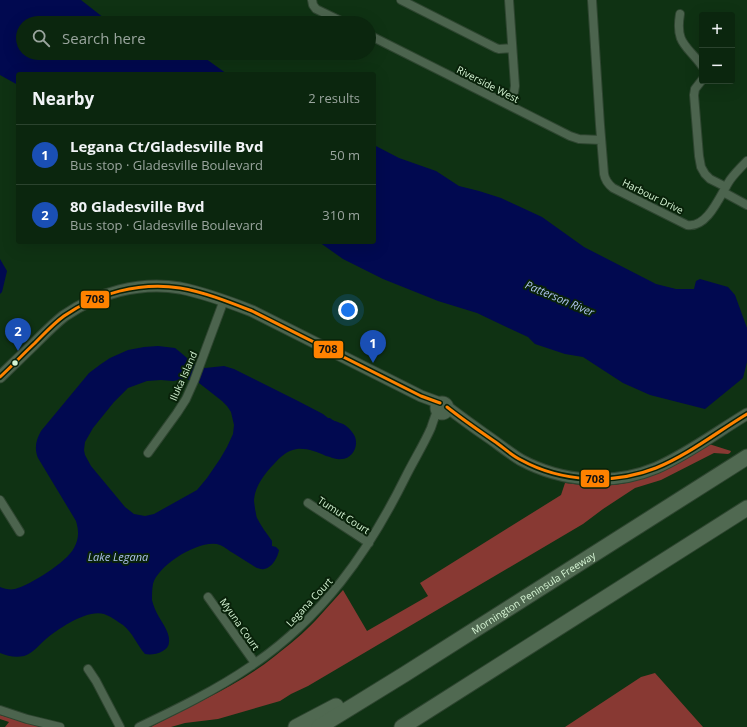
<!DOCTYPE html>
<meta charset="utf-8">
<style>
body{margin:0;font-family:"Open Sans",sans-serif;background:#19321c;color:#f1f3f6}
.controls{position:absolute;right:12px;top:12px;display:grid;overflow:hidden;border-radius:4px;box-shadow:0 4px 16px #0002}
.controls button{width:36px;height:36px;display:grid;place-items:center;padding:0;border:0;border-bottom:1px solid #2b432e;background:#0b260e;color:#f1f3f6;font:20px sans-serif}
.you{position:absolute;left:348px;top:310px;width:14px;height:14px;margin:-10px;border:3px solid #fff;border-radius:50%;background:#1a73e8;box-shadow:0 0 0 6px #1a73e833}
.badge{display:grid;place-items:center;width:26px;height:26px;border-radius:50%;background:#90b090;color:#fff;font-size:13px;font-weight:700}
.pin{position:absolute;translate:-50% -33px;filter:drop-shadow(0 1px 2px #0008)}
.pin::after{content:'';position:absolute;top:21px;width:14px;height:12px;background:inherit;clip-path:polygon(0 0,100% 0,50% 100%)}
.list{margin:0;padding:0;list-style:none}
h2{display:flex;justify-content:space-between;align-items:center;height:52px;margin:0;padding:0 16px;font-size:17px}
h2 small{font-size:13px;font-weight:400;color:#9aa59e}
.list li{display:grid;grid-template-columns:26px 1fr auto;gap:12px;align-items:center;box-sizing:border-box;height:60px;padding:0 16px;border-top:1px solid #2b432e}
.list b{display:block;font-size:15px;white-space:nowrap}
.list p{margin:0;font-size:13px;white-space:nowrap;color:#9aa59e}
.list em{font-size:13px;font-style:normal;color:#9aa59e}
.icon{flex:none;width:22px;height:22px;fill:none;stroke:currentColor;stroke-width:2;stroke-linecap:round;stroke-linejoin:round}
.map{position:relative;flex:none;width:747px;height:727px;overflow:hidden}
.search{position:absolute;background:#0b260e;box-shadow:0 4px 16px #0002;left:16px;top:16px;width:360px;height:44px;display:flex;align-items:center;gap:10px;box-sizing:border-box;padding:0 14px;border-radius:22px;color:#9aa59e;font-size:15px}
.panel{position:absolute;background:#0b260e;box-shadow:0 4px 16px #0002;left:16px;top:72px;width:360px;height:172px;border-radius:4px}
.map>svg:first-child{display:block}
</style>
<div class="map">
<svg width="747" height="727" viewBox="0 0 747 727">
<rect width="100%" height="100%" fill="#0f3213"/>
<path fill="#883933" d="M709 444 731 451 730 453 728 454 714 453 661 480 635 488 603 509 583 524 308 686 291 694 280 701 218 719 185 723 171 727H151C193 704 238 686 275 656 289 645 304 633 316 620 325 610 334 600 343 590L367 631 428 596 420 583 561 495 565 483C583 485 602 487 620 484 653 479 681 461 709 444Z
M655 673 703 727H565L641 677Z
M0 715 41 727H5L9 722 0 719Z"/>
<path fill="#010950" fill-rule="evenodd" d="M0 0H81L104 18 113 23H23V53H198L227 74H18V85L0 75Z
M374 145 399 158 436 171 459 186 479 191 501 198 542 217 584 247 656 284 676 289H694L696 281 700 279 728 287 735 295 747 328V362L743 378 705 409 650 395 623 383 583 357 565 354 535 344 528 337 515 331 477 313 438 301 383 279 343 259 319 242H374Z
M0 259 7 271 2 292 0 294Z
M158 346 175 348 180 352 194 364 205 368 224 366 234 369 298 401 323 414 328 418H330C333 421 336 421 340 423 345 424 349 428 352 432 361 442 354 459 341 459 336 460 331 457 326 456 317 452 307 448 297 449 288 450 280 457 274 464 265 473 255 486 254 500 254 503 255 507 255 509 256 512 256 516 257 518 261 526 267 534 272 541V546L276 547 279 550C278 557 272 568 264 569 262 570 259 568 257 568 249 563 241 558 233 553 229 551 225 547 220 545 201 538 158 565 153 584 152 589 152 595 152 600 153 605 156 612 159 617 163 624 170 633 169 642 169 652 153 656 145 654 137 645 133 633 123 625 117 621 110 616 104 614 87 609 58 629 46 639 39 645 33 653 24 656 15 658 8 656 0 653V587C5 589 10 590 15 589 30 585 67 562 74 548 79 539 79 531 76 521L38 458C34 448 36 440 41 431L89 373 101 364 110 358 128 350 144 347ZM185 379 199 383 222 401 227 406 231 412 234 425 233 434 227 447 220 459 207 478 197 490 154 514 145 516 134 514 125 507 91 466 85 455 84 450 85 442 93 428 114 402 128 388 147 381 161 380 173 381Z"/>
<g fill="none" stroke-linecap="round" stroke-linejoin="round">
<g stroke="#2e4530" stroke-width="10">
<path id="minor" d="M312 0 313 5 316 9 345 23
M401 0 496 48 499 49 512 48
M509 0 515 86 514 92 509 105
M592 0 600 125 604 174C605 180 608 184 613 188L687 225C708 229 721 193 730 180 735 173 741 167 747 161
M680 14C675 44 687 45 702 66
M369 35 570 136 579 139 601 140
M702 80 695 89 694 95 699 156 701 167 705 174 710 179 726 187
M723 192 747 205
M148 453 177 413 186 399 194 381 224 300
M0 500 20 532
M308 503 369 543
M208 597 255 663
M88 669 96 681 120 727
M0 710 27 719 60 727
M139 727C177 709 216 690 251 666 322 618 368 553 406 476 414 460 424 444 431 428 433 422 435 416 437 411"/>
</g>
<g stroke="#2e4530" stroke-width="13">
<path id="secondary" d="M0 377C12 365 25 353 37 341 46 332 55 323 64 316 97 293 140 281 180 288 205 293 229 302 252 311L421 396 440 403
M436 408a6 6 0 1 1 12 0a6 6 0 1 1-12 0Z
M447 407C459 416 471 425 484 434 496 442 508 452 521 460 562 482 613 486 656 468 688 454 717 432 747 414"/>
</g>
<g stroke="#2e4530" stroke-width="17">
<g id="motorway">
<path d="M296 727 336 706"/>
<path id="s1" d="M319 727 405 674 747 457"/>
<path d="M402 727 747 508"/>
</g>
</g>
<use href="#minor" stroke="#4c644e" stroke-width="8"/>
<use href="#secondary" stroke="#4c644e" stroke-width="11"/>
<use href="#motorway" stroke="#506951" stroke-width="15"/>
<g stroke="#09220a" stroke-width="6">
<path id="bus-1" d="M0 377C12 366 23 354 35 343 44 334 53 324 64 316 97 293 140 282 180 288 204 292 229 302 252 311L421 396 440 403
M447 407C462 419 478 430 494 441 503 447 511 455 521 460 561 482 613 485 656 468 688 455 717 432 747 414"/>
</g>
<use href="#bus-1" stroke="#ff8200" stroke-width="3"/>
</g>
<circle fill="#d5f4d4" stroke="#09220a" stroke-width="1.5" cx="15" cy="363" r="3.5"/>
<g text-anchor="middle" dominant-baseline="central" stroke-width="4" stroke-linejoin="round" paint-order="stroke">
<g font-size="10" fill="#d5f4d4" stroke="#09220a">
<text transform="translate(488 84) rotate(27)">Riverside West</text>
<text transform="translate(653 196) rotate(26)">Harbour Drive</text>
<text transform="translate(183 376) rotate(-66)">Iluka Island</text>
<text transform="translate(344 515) rotate(33)">Tumut Court</text>
<text stroke="none"><textPath href="#s1" startOffset="253">Mornington Peninsula Freeway</textPath></text>
<text transform="translate(309 602) rotate(-47)">Legana Court</text>
<text transform="translate(240 624) rotate(55)">Myuna Court</text>
</g>
<g font-size="11" font-style="italic" fill="#aec3ef" stroke="#09220a">
<text transform="translate(560 298) rotate(23)">Patterson River</text>
<text x="118" y="556">Lake Legana</text>
</g>
</g>
<g stroke="#09220a" stroke-width="1.5">
<rect x="80" y="290" width="30" height="19" rx="4" fill="#ff8200"/>
<rect x="313" y="340" width="31" height="19" rx="4" fill="#ff8200"/>
<rect x="580" y="469" width="30" height="19" rx="4" fill="#ff8200"/>
</g>
<g font-size="11" text-anchor="middle" font-weight="bold" fill="#111">
<text x="95" y="303">708</text>
<text x="328" y="353">708</text>
<text x="595" y="483">708</text>
</g>
</svg>
<div class="controls">
<button>+</button>
<button>−</button>
</div>
<div class="you"></div>
<div class="pin badge" style="left:373px;top:363px;background:#1a4fb4">1</div>
<div class="pin badge" style="left:18px;top:351px;background:#1a4fb4">2</div>
<div class="search"><svg class="icon" aria-label="search" viewBox="0 0 24 24"><circle cx="10" cy="10" r="6"/><path d="M15 15l6 6"/></svg>Search here</div>
<section class="panel">
<h2>Nearby<small>2 results</small></h2>
<ul class="list">
<li><span class="badge" style="background:#1a4fb4">1</span><div><b>Legana Ct/Gladesville Bvd</b><p>Bus stop · Gladesville Boulevard</p></div><em>50 m</em></li>
<li><span class="badge" style="background:#1a4fb4">2</span><div><b>80 Gladesville Bvd</b><p>Bus stop · Gladesville Boulevard</p></div><em>310 m</em></li>
</ul>
</section>
</div>
